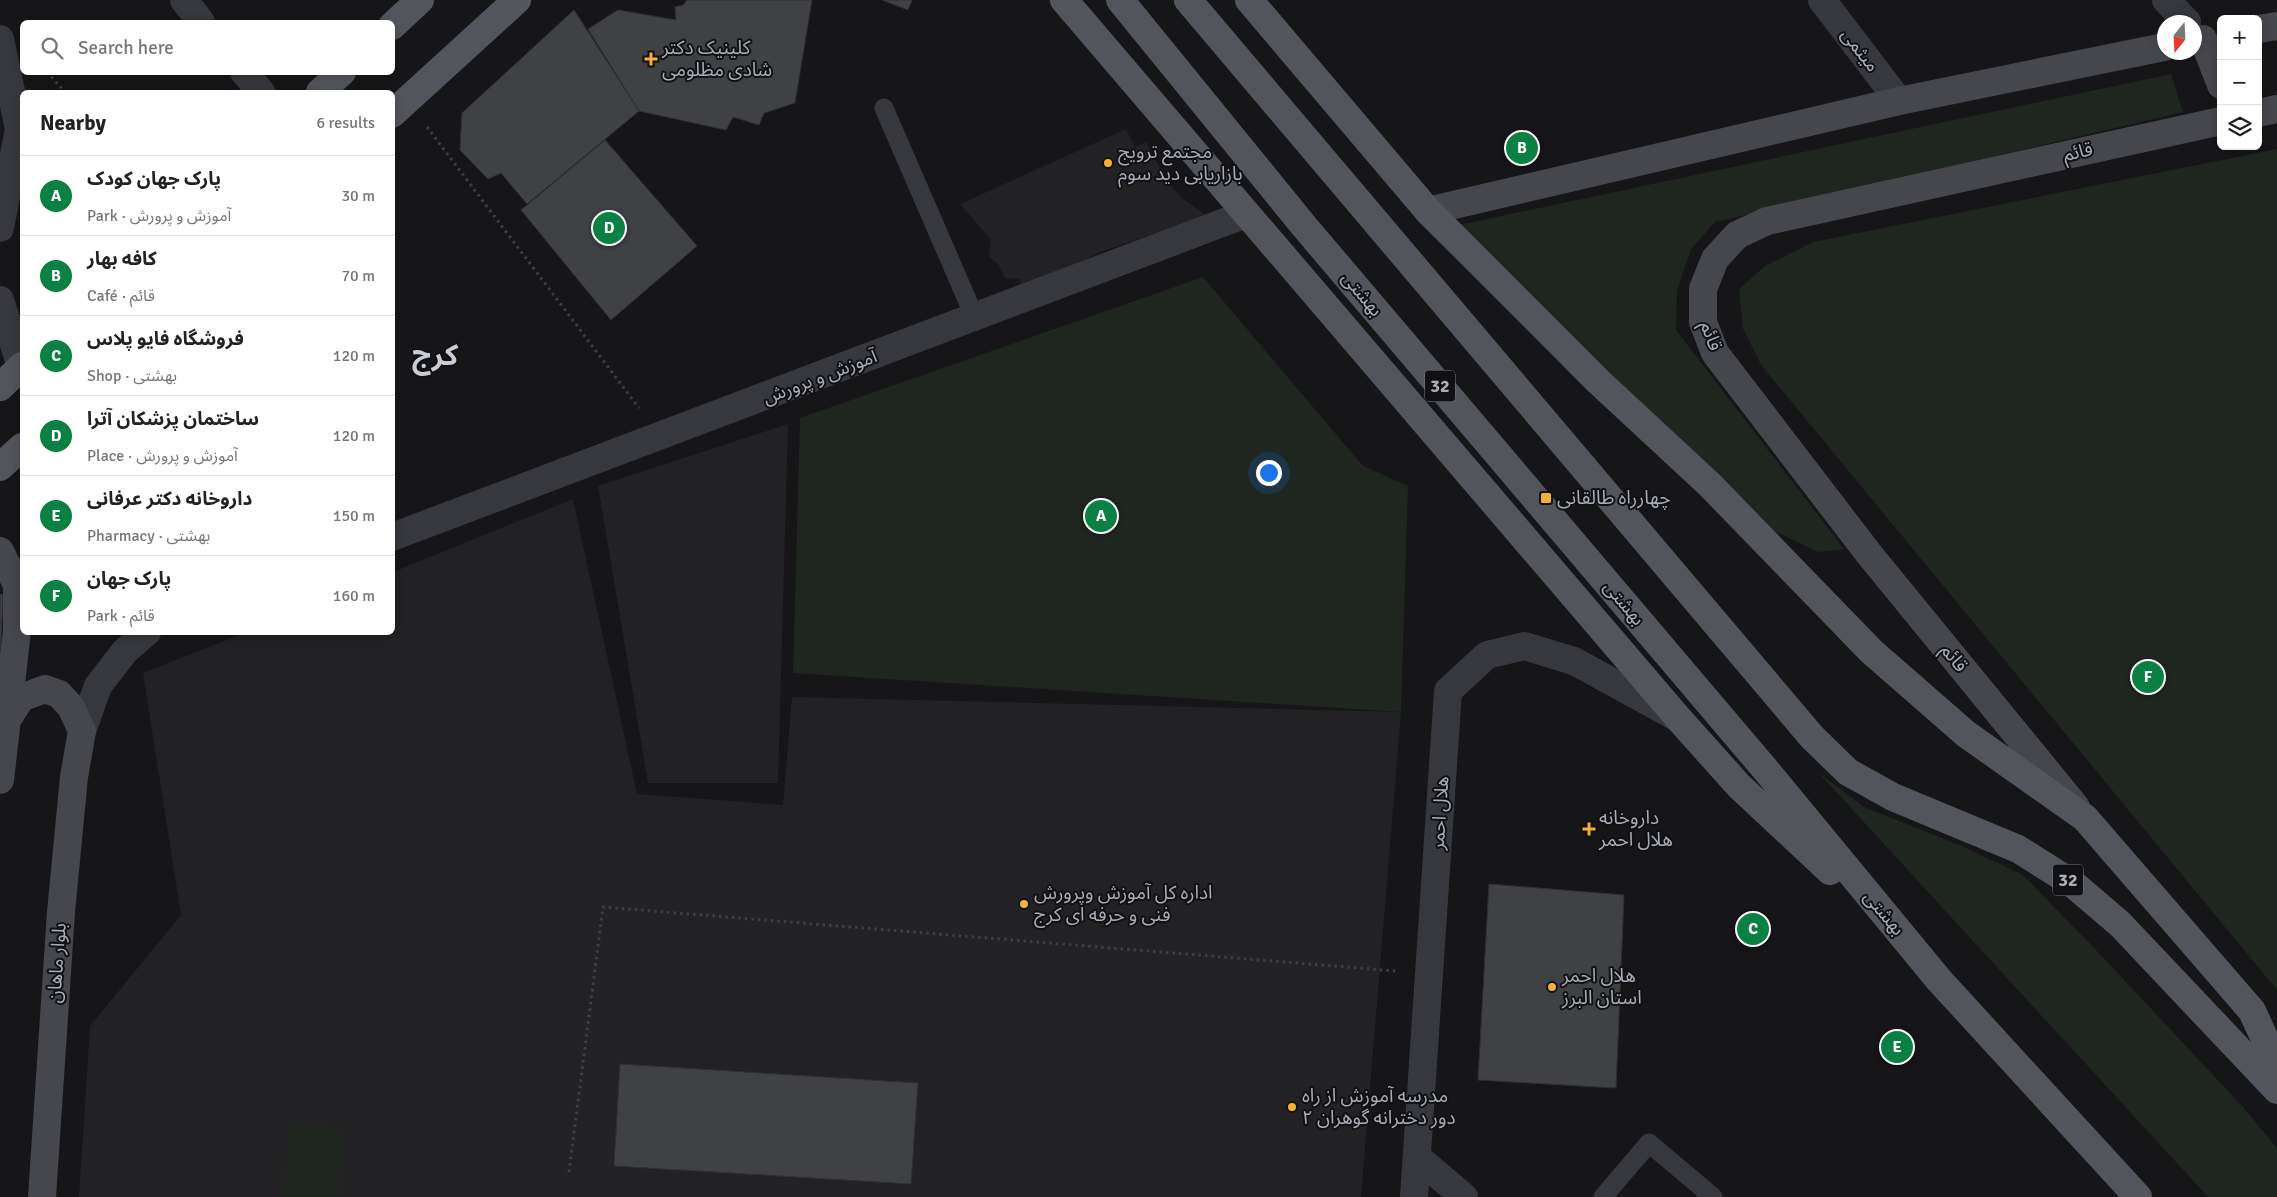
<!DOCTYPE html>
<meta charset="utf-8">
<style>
body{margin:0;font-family:Signika,"Noto Sans Arabic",sans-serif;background:#f6f6f6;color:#222}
.controls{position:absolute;right:15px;top:15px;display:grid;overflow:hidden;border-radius:8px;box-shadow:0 2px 12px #0003}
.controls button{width:45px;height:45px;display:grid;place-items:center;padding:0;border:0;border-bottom:1px solid #e0e0e0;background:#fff;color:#222;font:25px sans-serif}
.compass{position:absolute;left:2157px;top:15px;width:45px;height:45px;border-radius:50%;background:#fff;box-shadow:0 2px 12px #0003;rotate:198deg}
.you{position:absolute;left:1268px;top:472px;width:18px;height:18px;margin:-12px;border:4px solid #fff;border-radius:50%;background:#1a73e8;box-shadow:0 0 0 8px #1a73e833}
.badge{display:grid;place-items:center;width:32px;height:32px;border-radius:50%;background:#0b8043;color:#fff;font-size:16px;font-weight:700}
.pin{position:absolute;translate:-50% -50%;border:2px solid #fff;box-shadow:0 1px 5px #0006}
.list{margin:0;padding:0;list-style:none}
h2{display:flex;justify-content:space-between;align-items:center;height:65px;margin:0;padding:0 20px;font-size:21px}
h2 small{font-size:16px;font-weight:400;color:#767676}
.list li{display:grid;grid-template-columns:32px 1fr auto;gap:15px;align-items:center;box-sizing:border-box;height:80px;padding:0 20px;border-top:1px solid #e0e0e0}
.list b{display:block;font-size:19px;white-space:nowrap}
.list p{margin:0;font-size:16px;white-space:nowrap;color:#767676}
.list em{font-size:16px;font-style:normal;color:#767676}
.icon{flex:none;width:28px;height:28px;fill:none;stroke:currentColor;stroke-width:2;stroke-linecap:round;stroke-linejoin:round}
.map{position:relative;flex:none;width:2277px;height:1197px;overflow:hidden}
.search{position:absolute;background:#fff;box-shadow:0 2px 12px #0003;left:20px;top:20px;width:375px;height:55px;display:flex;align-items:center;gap:12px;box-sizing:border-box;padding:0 18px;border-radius:8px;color:#767676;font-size:19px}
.panel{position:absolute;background:#fff;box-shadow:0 2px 12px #0003;left:20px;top:90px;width:375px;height:545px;border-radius:8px}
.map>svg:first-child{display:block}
</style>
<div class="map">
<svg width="2277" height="1197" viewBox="0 0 2277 1197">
<rect width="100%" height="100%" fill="#161618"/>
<path fill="#222225" d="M1126 129 1135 147 1146 142 1169 184 1183 199 1207 216 1097 253 1026 295 1019 279 1005 278 998 264 989 257 991 240 960 204Z
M788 424 778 783H648L598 486Z
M573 499 637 794 783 805 792 697 1401 712 1361 1197H79L90 1026 181 915 143 673 244 633 392 632 393 572Z"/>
<path fill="#1e261f" d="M2171 74 2183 112 1715 222 1691 249 1677 291 1676 330 1844 549 1818 552 1772 530 1454 226Z
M2277 149V990L1761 365 1743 329 1739 289 1765 266 1813 242Z
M1203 277 1363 466 1408 486 1401 712 793 673 800 418Z
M1818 772 1864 807 1962 846 2023 875 2098 952 2243 1107 2277 1148V1197H2208Z
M289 1123 342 1127 338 1197H284Z"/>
<path fill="#404145" stroke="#303034" d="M687 0H812L795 103 764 113 759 125 733 117 726 130 639 111 588 29 618 10 676 20 675 7 683 5Z
M882 0H912L908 10Z
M574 10 639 111 527 204 501 173 488 179 460 150 462 113Z
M605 140 697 246 611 320 521 210Z
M0 594 3 595 0 666Z
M1489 884 1624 895 1616 1088 1478 1080Z
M620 1064 918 1083 911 1184 614 1166Z"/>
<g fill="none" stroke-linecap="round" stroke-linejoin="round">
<path stroke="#3d3f44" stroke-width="3" stroke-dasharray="2.5 4" stroke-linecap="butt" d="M47 72 65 92
M427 127 639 408
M569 1172 603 907 1396 971"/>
<path stroke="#37383d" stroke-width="19" d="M884 108 975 318
M1603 1197 1649 1143 1713 1197"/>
<path stroke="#37383d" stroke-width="28" d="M184 0 201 22
M1822 0 1899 101
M2166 0 2187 22
M0 39 19 129 0 228
M244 72 261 92
M0 300 21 367
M392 537 1246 214
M82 731 98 686 125 651 147 632
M1417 1157 1464 1197"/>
<path stroke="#37383d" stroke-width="28" d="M1414 1197 1448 691 1487 655 1524 646 1574 661 1676 717"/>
<path stroke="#45474d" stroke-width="28" d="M2258 29 2277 26
M2203 39 2221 85
M2258 113 2277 109
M1428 211 1899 101 2164 47
M0 551 17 585V631L0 780
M8 718 21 698 45 689 59 694 71 707 82 731 74 777 61 912 42 1197
M2076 807 1869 554 1715 353 1703 322V289L1715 259 1737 235 1767 221 2221 121"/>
<path stroke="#53555c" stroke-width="28" d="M1064 0 1679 719 1739 786 1830 871
M1120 0 1304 226 1765 769 1939 980 2138 1197
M1188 0 1812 737 1848 772 1893 797 2018 849 2072 883 2120 924 2277 1090
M1249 0 1428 211 1599 382 1710 485 1871 651 1966 734 2085 818 2252 1011 2277 1065
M392 26 420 0
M320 92 342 72
M392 114 517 0
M0 387 22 366
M0 467 22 447"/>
</g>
<g fill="#f2b134" stroke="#111113" stroke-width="2">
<path d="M648.5 51.5h5v5h5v5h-5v5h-5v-5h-5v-5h5z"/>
<circle cx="1108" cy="163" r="5"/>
<rect x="1540" y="492" width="12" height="12" rx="2.5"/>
<path d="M1586.5 821.5h5v5h5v5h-5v5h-5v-5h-5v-5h5z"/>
<circle cx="1024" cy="904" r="5"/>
<circle cx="1552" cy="987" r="5"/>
<circle cx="1292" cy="1107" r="5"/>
</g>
<g text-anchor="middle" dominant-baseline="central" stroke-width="4" stroke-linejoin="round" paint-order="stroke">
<g fill="#111113" stroke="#7b7e86" stroke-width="1">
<rect x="1425" y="370.5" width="30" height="31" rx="4"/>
<rect x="2053" y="864.5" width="30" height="31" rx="4"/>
</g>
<g font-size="18" font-weight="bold" fill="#a8adb8">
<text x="1440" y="386">32</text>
<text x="2068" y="880">32</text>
</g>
<g font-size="19" fill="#a8adb8" stroke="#111113" text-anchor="start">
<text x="662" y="48">کلینیک دکتر<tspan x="662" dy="22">شادی مظلومی</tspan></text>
<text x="1118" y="152">مجتمع ترویج<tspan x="1118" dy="22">بازاریابی دید سوم</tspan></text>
<text x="1557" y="498">چهارراه طالقانی</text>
<text x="1599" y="818">داروخانه<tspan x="1599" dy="22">هلال احمر</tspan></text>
<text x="1034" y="893">اداره کل آموزش وپرورش<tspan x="1034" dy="22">فنی و حرفه ای کرج</tspan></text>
<text x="1562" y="976">هلال احمر<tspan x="1562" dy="22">استان البرز</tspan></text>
<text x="1302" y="1096">مدرسه آموزش از راه<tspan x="1302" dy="22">دور دخترانه گوهران ۲</tspan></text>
</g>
<g font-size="19" fill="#a8adb8" stroke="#111113">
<text transform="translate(1860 50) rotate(52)">میثمی</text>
<text transform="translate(2078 152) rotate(-13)">قائم</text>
<text transform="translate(1362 294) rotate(50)">بهشتى</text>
<text transform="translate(1711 336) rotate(70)">قائم</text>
<text transform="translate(820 377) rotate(-21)">آموزش و پرورش</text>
<text transform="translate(1624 603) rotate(50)">بهشتى</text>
<text transform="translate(1954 658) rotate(51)">قائم</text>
<text transform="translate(1440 813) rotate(-86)">هلال احمر</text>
<text transform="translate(1884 913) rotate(50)">بهشتى</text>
<text transform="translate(57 963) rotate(-86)">بلوار ماهان</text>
</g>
<g font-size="29" font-weight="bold" fill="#c9ccd4" stroke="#111113">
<text x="435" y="355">کرج</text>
</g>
</g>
</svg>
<div class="controls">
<button>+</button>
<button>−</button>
<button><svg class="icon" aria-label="layers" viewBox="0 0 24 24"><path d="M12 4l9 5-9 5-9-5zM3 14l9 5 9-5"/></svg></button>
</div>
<svg class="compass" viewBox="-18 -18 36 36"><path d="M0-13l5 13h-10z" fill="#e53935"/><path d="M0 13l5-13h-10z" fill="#767676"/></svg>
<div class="you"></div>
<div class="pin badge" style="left:1101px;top:516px">A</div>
<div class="pin badge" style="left:1522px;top:148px">B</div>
<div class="pin badge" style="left:1753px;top:929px">C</div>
<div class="pin badge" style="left:609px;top:228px">D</div>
<div class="pin badge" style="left:1897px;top:1047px">E</div>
<div class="pin badge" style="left:2148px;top:677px">F</div>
<div class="search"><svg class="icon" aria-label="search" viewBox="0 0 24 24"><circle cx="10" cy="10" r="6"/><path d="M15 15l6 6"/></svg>Search here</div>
<section class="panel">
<h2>Nearby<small>6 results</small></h2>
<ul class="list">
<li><span class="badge">A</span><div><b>پارک جهان کودک</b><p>Park · آموزش و پرورش</p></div><em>30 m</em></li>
<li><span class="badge">B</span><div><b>کافه بهار</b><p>Café · قائم</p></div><em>70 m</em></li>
<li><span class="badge">C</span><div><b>فروشگاه فایو پلاس</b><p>Shop · بهشتى</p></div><em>120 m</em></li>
<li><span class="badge">D</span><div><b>ساختمان پزشکان آترا</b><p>Place · آموزش و پرورش</p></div><em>120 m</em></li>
<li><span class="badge">E</span><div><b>داروخانه دکتر عرفانی</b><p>Pharmacy · بهشتى</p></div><em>150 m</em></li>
<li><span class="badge">F</span><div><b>پارک جهان</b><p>Park · قائم</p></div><em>160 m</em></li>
</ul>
</section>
</div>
